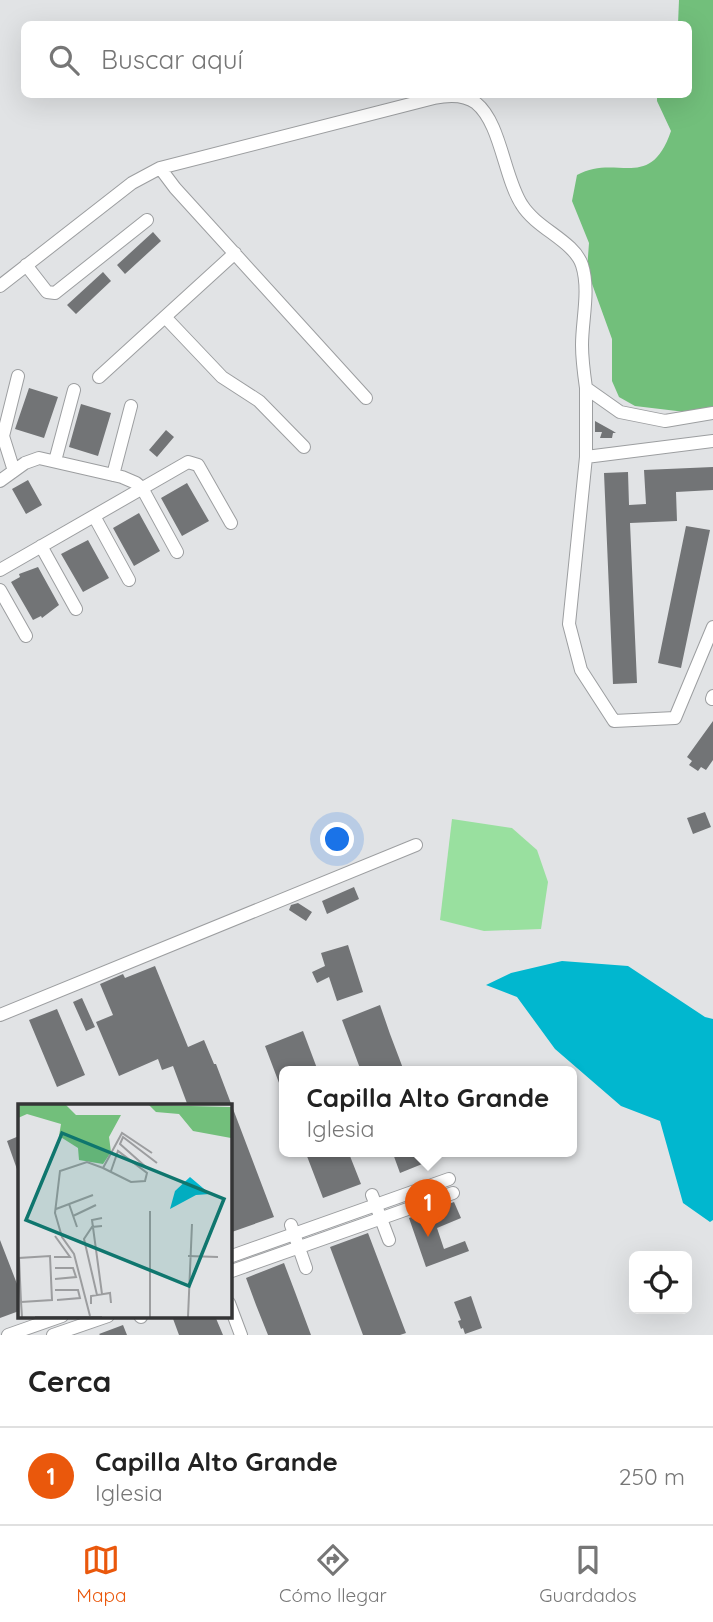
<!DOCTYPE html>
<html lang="es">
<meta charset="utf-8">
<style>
body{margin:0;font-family:Quicksand,sans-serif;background:#f2f2f2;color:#222}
.controls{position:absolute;right:21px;bottom:21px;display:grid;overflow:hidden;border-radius:10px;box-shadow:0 7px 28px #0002}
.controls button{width:63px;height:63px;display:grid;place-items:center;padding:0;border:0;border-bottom:2px solid #e0e0e0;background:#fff;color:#222;font:35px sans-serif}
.you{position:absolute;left:338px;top:840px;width:24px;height:24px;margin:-18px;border:5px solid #fff;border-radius:50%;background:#1a73e8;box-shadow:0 0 0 10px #1a73e833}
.badge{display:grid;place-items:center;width:46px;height:46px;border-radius:50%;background:#ea580c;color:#fff;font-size:23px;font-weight:700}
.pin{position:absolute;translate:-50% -58px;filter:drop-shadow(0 2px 4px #0008)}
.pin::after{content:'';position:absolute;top:37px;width:24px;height:21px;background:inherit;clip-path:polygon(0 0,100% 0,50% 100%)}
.popup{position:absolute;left:279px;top:1066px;width:298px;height:91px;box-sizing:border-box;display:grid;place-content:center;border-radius:10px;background:#fff;filter:drop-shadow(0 2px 5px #0005);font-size:23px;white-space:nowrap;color:#767676}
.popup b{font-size:26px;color:#222}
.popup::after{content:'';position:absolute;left:50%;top:100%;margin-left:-14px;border:14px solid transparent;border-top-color:#fff}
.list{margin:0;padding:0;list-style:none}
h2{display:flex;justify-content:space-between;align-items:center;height:91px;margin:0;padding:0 28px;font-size:30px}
h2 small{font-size:23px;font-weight:400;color:#767676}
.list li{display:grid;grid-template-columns:46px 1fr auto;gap:21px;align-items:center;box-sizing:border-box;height:98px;padding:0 28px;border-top:2px solid #e0e0e0}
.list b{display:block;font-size:26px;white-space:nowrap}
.list p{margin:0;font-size:23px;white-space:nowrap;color:#767676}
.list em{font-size:23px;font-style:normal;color:#767676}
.icon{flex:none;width:38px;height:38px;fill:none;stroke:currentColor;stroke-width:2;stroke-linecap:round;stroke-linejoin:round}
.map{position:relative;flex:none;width:713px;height:1335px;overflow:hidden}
.search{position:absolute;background:#fff;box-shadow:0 7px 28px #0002;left:21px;right:21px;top:21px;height:77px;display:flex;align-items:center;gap:18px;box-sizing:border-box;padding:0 24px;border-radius:10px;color:#767676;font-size:26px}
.sheet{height:189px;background:#fff}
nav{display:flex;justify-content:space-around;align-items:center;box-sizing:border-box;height:98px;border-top:2px solid #e0e0e0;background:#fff;font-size:19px;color:#767676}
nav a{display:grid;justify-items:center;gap:4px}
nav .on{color:#ea580c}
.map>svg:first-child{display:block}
</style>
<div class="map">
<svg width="713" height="1335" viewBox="0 0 713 1335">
<rect width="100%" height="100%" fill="#e1e3e5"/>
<path fill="#99e09f" d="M452 819 512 828 537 850 548 882 541 929 484 931 440 920Z"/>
<path fill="#72bf7b" d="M679 0H713V409L702 414 635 406 619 397 612 381V339L587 270 589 243 572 201 577 175C616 153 650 193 671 131L657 101V95L688 94V24H678Z"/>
<path fill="#01b7cf" d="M562 961 628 966 705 1017 713 1019V1220L710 1222 683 1203 660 1121 621 1106 555 1049 517 997 486 985 511 973Z"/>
<path fill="#727476" d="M153 232 161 241 125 274 117 265Z
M103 272 111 281 76 314 67 305Z
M29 388 58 397 44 438 15 429Z
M81 404 111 413 98 456 69 447Z
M595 421 613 431 616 433H613L612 438H600L602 432H595Z
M166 430 174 437 157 457 149 450Z
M713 467V490L676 492 677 521 630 523 637 683 613 684 604 473 628 472 629 505 646 504 644 470Z
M28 480 42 505 26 514 12 489Z
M187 483 209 521 182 536 161 498Z
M139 513 160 551 134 566 113 528Z
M686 526 710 530 681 668 658 663Z
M88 540 109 578 83 592 61 554Z
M38 567 59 605 42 618 41 616 33 620 11 582 20 577 19 574Z
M713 721V760L706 770 701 767 698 771 689 765 692 761 687 757Z
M705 812 711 827 693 834 687 818Z
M354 887 359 899 327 914 322 901Z
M298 903 312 912 306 921 289 910 291 905Z
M348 945 363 992 337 1001 329 977 317 983 312 972 325 966 321 953Z
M155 966 188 1047 204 1040 214 1064H216L274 1217 229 1233V1106H188L173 1066 162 1070 158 1059 119 1076 96 1022 113 1015 100 984 123 974 125 978Z
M82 998 95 1027 86 1031 73 1002Z
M380 1005 390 1034 404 1071H361L342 1020Z
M57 1009 85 1075 57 1087 29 1020Z
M303 1031 318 1071H284V1096L265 1046Z
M19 1136V1172H18L7 1141Z
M305 1151H348L361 1184 323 1198Z
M392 1151H435L437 1158 400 1173Z
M454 1202 461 1218 437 1228 444 1249 465 1241 469 1251 426 1267 409 1218Z
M368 1233 406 1333 400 1335H363L330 1247Z
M0 1240 19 1289V1311L0 1318Z
M284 1263 295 1292 311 1335H268L256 1305 246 1278Z
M471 1296 482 1328 465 1334 463 1328 461 1329 458 1321 461 1320 454 1302Z
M172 1316H215L223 1335H179Z
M123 1325 127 1335H100L99 1334Z"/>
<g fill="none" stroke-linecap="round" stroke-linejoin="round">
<g stroke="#9c9ea0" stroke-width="14">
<path id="minor" d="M160 168 175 188 366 398
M26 265 47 292 55 293 147 220
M0 286 132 183 160 168 434 98C448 95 464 94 476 103 501 123 504 178 522 205 537 229 574 241 582 265 590 290 582 320 582 345 582 360 584 374 586 388L620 412 665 421 713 413
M165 317 222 377 259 401 304 447
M99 377 235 253
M586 388V457L569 624 581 670 614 721 675 718 713 627
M586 457 713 441
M55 461 74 390
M14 471 3 436 18 376
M113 475 131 406
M0 481 25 463 39 458 122 477 136 483 142 488 177 552
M94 516 129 580
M41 546 76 609
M0 570 188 462 198 465 231 523
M0 590 26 636
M712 699 713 696
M0 1015 416 845
M372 1195 389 1240
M291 1225 306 1268
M229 1257 449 1179
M229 1272 453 1193
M229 1303 241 1335
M140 1316 141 1317
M8 1335 62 1316
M53 1335 108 1316"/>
</g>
<use href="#minor" stroke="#fff" stroke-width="12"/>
</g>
<g transform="translate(18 1104)">
<rect width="214" height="214" fill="#e1e3e5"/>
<path d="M0 1H48L58 11H103L91 33 93 48 85 60 61 56 60 44 41 32 43 20 9 10 0 14ZM131 1 213 3V34L175 27 161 10 138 8Z" fill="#72bf7b"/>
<path d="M172 73 192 90 178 91 152 105 157 87Z" fill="#01b7cf"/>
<path fill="none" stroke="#9c9d9f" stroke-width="2" d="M85 64 113 78 127 77 129 69 100 47 93 67M129 64 102 40 105 33 139 59M51 100 59 123M38 105 75 91M55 112 78 101M84 114 74 116 84 190M170 152 200 153M36 153H52L37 132M37 164H55L58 173 37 175M37 186H60L62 194 39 196M79 191 66 135 74 123 84 122M3 198 34 196 32 152 1 154 3 198 4 213M73 200V192L92 189 93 199M72 212 56 150 44 133 37 109 42 67 69 58 85 64 104 29 134 49M17 213H84M132 213V107M170 213 174 120"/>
<path fill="#0f766e" fill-opacity="0.15" stroke="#0f766e" stroke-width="3.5" d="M44 29 206 95 171 182 8 116Z"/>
<rect width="214" height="214" fill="none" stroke="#343536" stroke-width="3.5"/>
</g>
</svg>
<div class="controls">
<button><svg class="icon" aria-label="locate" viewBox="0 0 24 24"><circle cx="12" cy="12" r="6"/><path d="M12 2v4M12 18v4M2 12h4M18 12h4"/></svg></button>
</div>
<div class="you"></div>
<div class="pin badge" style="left:428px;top:1237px">1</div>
<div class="popup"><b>Capilla Alto Grande</b>Iglesia</div>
<div class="search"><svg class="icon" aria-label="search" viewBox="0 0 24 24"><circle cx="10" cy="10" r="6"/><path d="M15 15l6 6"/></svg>Buscar aquí</div>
</div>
<section class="sheet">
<h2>Cerca<small></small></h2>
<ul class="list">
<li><span class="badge">1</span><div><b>Capilla Alto Grande</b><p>Iglesia</p></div><em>250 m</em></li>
</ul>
</section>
<nav>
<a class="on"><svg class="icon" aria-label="map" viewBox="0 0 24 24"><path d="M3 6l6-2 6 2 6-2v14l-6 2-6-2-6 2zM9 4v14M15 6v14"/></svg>Mapa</a>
<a><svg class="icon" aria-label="directions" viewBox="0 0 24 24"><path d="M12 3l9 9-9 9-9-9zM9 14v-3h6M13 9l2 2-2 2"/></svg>Cómo llegar</a>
<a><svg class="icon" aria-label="saved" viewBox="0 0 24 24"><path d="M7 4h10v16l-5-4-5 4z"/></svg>Guardados</a>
</nav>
